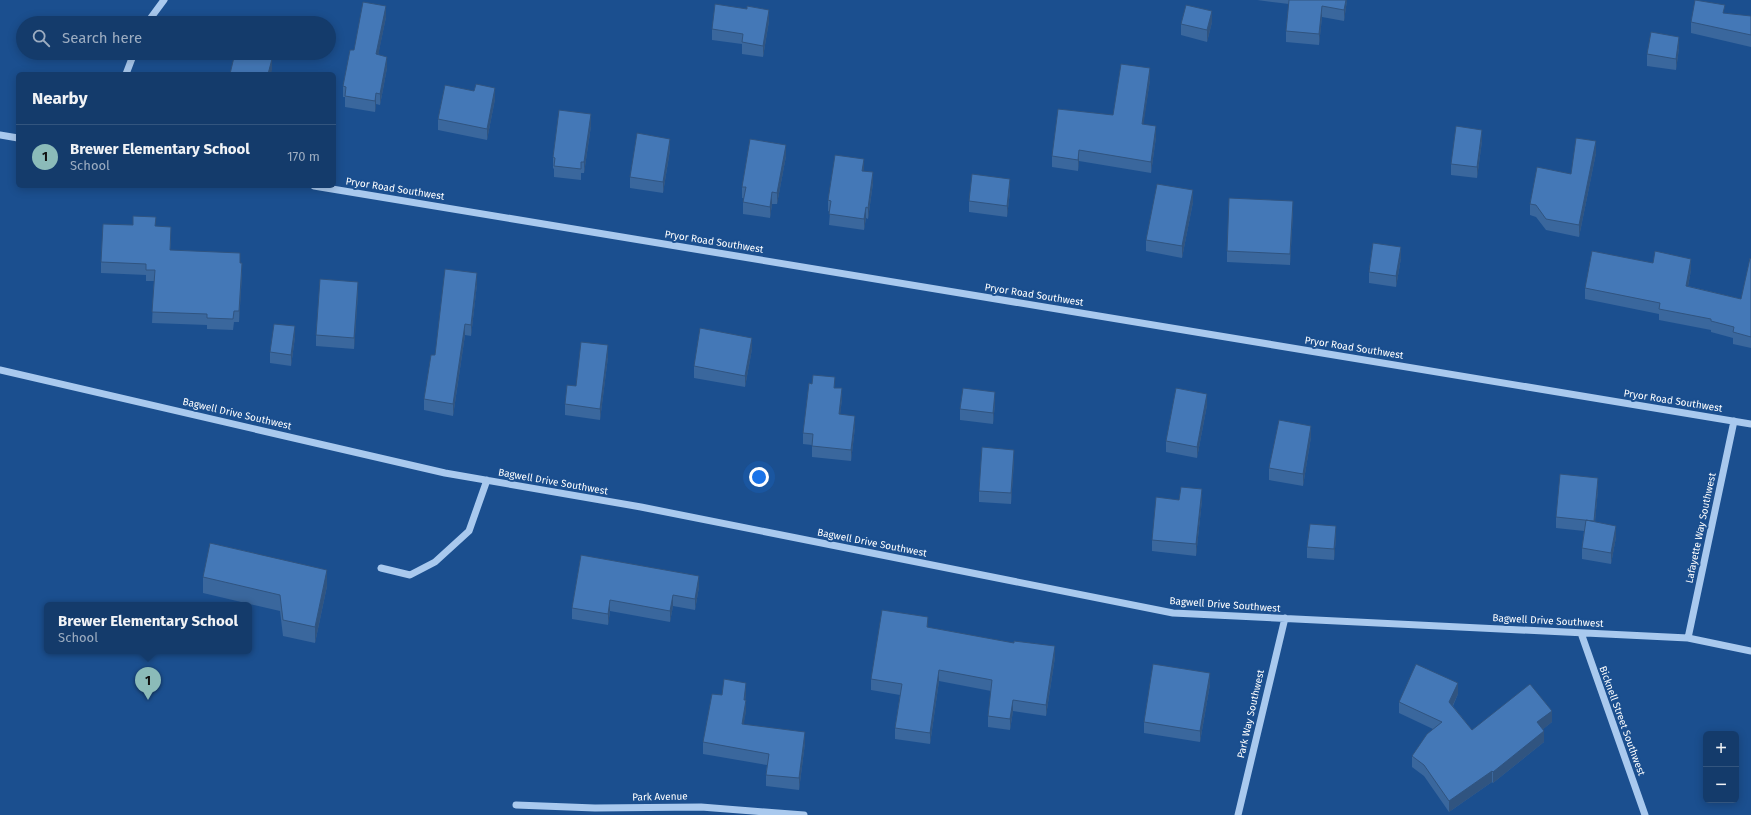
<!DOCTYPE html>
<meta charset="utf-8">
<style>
body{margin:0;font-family:"Fira Sans",sans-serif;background:#214673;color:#f1f3f6}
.controls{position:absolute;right:12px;bottom:12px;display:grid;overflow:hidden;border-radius:6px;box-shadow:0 2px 10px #0003}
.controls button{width:36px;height:36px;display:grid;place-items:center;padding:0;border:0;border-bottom:1px solid #33557e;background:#143b6b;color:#f1f3f6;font:20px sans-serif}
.you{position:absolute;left:759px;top:477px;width:14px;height:14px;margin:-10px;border:3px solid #fff;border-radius:50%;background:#1a73e8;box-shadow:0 0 0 6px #1a73e833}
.badge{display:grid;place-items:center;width:26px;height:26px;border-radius:50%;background:#8bbbb9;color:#111;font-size:13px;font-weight:700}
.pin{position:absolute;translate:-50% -33px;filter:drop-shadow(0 1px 2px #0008)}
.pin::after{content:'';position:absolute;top:21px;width:14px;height:12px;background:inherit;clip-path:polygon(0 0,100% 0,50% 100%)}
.popup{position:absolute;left:44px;top:602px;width:208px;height:52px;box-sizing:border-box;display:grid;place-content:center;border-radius:6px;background:#143b6b;filter:drop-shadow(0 1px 3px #0005);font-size:13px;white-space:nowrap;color:#9dadc1}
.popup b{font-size:15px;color:#f1f3f6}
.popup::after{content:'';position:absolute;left:50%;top:100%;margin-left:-8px;border:8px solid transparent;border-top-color:#143b6b}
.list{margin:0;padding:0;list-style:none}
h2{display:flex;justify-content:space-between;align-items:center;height:52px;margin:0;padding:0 16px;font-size:17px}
h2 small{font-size:13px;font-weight:400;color:#9dadc1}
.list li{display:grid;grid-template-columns:26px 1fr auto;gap:12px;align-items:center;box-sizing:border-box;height:64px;padding:0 16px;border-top:1px solid #33557e}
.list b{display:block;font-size:15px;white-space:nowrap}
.list p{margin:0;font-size:13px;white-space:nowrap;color:#9dadc1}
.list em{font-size:13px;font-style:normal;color:#9dadc1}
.icon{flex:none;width:22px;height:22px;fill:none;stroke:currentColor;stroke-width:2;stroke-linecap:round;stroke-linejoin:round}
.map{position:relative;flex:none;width:1751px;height:815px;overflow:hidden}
.search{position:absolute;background:#143b6b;box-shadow:0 2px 10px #0003;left:16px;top:16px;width:320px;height:44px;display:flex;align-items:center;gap:10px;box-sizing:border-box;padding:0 14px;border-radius:22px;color:#9dadc1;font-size:15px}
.panel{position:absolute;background:#143b6b;box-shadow:0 2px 10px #0003;left:16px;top:72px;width:320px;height:116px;border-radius:6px}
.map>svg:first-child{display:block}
</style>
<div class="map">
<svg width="1751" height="815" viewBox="0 0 1751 815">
<rect width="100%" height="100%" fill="#1b4f8f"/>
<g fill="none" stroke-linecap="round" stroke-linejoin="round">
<path stroke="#a9c9ee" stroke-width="7" d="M147 23 164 0
M126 74 134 53
M0 135 18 138
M314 186 1751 424
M0 370 445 473 641 507 1173 613 1688 638 1751 651
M381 568 410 575 435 562 469 531 487 480
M1581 633 1645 815
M1688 638 1734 421
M516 805 595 808 701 807 804 815
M1238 815 1285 618"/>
</g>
<path fill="#3a679d" d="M1257 0H1347L1344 21 1322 17 1319 45 1286 42V31L1289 4Z
M1751 16V47L1691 33V22Z
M386 17 378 55 387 68 380 105 376 104 375 112 345 107V97H343V86L354 50Z
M769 21 763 57 742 54V44L712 40V29Z
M1212 22 1207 42 1181 35V24Z
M1679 48 1676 70 1647 66V54Z
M1150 80 1143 124 1156 137 1151 173 1079 161 1078 171 1052 167V156L1113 115Z
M495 99 487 140 438 130V119Z
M591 126 584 173H581V180L554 177V169L553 168V157Z
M1482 141 1477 178 1451 175V164Z
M670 150 663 193 630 188V177Z
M1596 153 1579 237 1546 230 1536 217 1530 215V204L1571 174Z
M786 156 777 204H772L770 218 743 214V202L744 198H742V187Z
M864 171 873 183 868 219 866 218 864 230 829 225 830 212 828 211V200Z
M1010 191 1007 217 969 212V201Z
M1193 202 1182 258 1146 251V240Z
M1293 212 1290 265 1227 262V251Z
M156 226 171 238 170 250 240 263 242 274 239 322H234L233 330 207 329V325L152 323 154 281H146V275L101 273V262Z
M1401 258 1396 287 1369 283V272Z
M1751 259V348L1733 344V338L1711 332V330L1659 320V314L1585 299V288L1653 263 1691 270 1688 286 1741 299Z
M477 284 471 336 465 335 453 416 424 410V399L435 355Z
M358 293 354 349 316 346V335Z
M295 337 291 366 270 363V352Z
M752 349 745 387 694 378V366Z
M608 357 600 420 565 415V404L576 386Z
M835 388 842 399 840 414 855 427 851 461 812 457V445L803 444V433Z
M995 403 993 424 960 420V409Z
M1207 405 1197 458 1166 452V441Z
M1311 437 1303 486 1269 480V468Z
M1014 461 1011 504 979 502V491Z
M1598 489 1595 522 1616 537 1611 564 1582 559V548L1584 531 1556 528V517Z
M1179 500H1202L1196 556 1152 551V540Z
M1336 537 1334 560 1307 558V547Z
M581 555 699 587 695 610 673 606 670 622 610 611 608 625 572 619V608Z
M203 577 327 586 315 643 283 636 280 611 203 593Z
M928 628 1055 657 1046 716 1013 711 1010 730 988 727V716L991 691 939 681 930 744 895 739V728L900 695 871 690V679Z
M1210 684 1200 742 1144 733V722Z
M746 694 745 700 746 711 743 725 805 743 799 790 766 786V775L767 765 703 754V742L722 695Z
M1458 694 1453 706 1472 730 1552 722 1543 729 1544 742 1493 783 1492 782 1449 812 1424 776 1412 767V756L1433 729 1399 713V702Z"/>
<path fill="#305480" d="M1346 0H1347L1344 21V10Z
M386 6V17L376 66V54Z
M1322 6V17L1319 45V34Z
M769 10V21L763 57V46Z
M1212 11V22L1207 42V30Z
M1679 37V48L1676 70V59Z
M270 53 271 62 272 59V70L271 74H268L269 58Z
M387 57V68L380 105V94Z
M1150 68V80L1142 135V124Z
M495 88V99L487 140V129Z
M376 93V104L375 112V101Z
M591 114V126L584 173V162Z
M1156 126V137L1151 173V162Z
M1482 130V141L1477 178V167Z
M670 139V150L663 193V182Z
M1596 141V153L1579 237V225Z
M786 145V156L777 204V193Z
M1079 150V161L1078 171V160Z
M864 159V170L862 182V171Z
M873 172V183L868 219V208Z
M1010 179V191L1007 217V206Z
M1193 190V202L1182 258V246Z
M772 192V204L770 218V207Z
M1293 201V212L1290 265V254Z
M866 207V218L864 230V219Z
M1401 247V258L1396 287V276Z
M1691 259V270L1686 297V286Z
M242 263V274L239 322V311Z
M477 273V284L471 336V325Z
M358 282V293L354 349V338Z
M465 324V335L453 416V404Z
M295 326V337L291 366V355Z
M752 338V349L745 387V376Z
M608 345V357L600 420V409Z
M842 388V399L839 425V414Z
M995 392V403L993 424V413Z
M1207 394V405L1197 458V447Z
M855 416V427L851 461V450Z
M1311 426V437L1303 486V474Z
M1014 450V461L1011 504V493Z
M1598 478V489L1594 532V521Z
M1202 489V500L1196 556V544Z
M1336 526V537L1334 560V549Z
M1616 526V537L1611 564V553Z
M327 570V586L315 643V627Z
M699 576V587L695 610V599Z
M673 595V606L670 622V611Z
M610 600V611L608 625V614Z
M928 617V628L927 627Z
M1055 646V657L1046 716V705Z
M939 670V681L930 744V733Z
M1210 673V684L1200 742V731Z
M746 683V694L744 711V700Z
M1458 683V694L1449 713V702Z
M746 700V711L742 735V724Z
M1013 700V711L1010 730V719Z
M1552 711V722L1537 734V722Z
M1544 731V742L1493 783V772Z
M805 732V743L799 790V778Z
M1492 771V782L1449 812V801Z"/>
<path fill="#4478b7" stroke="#305480" d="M1289 0H1346L1344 10 1322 6 1319 34 1286 31Z
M1695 0 1725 5 1723 13 1751 16V35L1691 22Z
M363 2 386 6 376 54 387 57 380 94 376 93 375 101 345 96 346 87 343 86 350 50H354Z
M715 4 747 9V6L769 10 763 46 742 42 743 34 712 29Z
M1186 5 1212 11 1207 30 1181 24Z
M1651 32 1679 37 1676 59 1647 54Z
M235 53H270L269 58 272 59 268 74H230Z
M1121 64 1150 68 1142 124 1156 126 1151 162 1079 150 1078 160 1052 156 1058 109 1113 115Z
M476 84 495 88 487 129 438 119 445 85 474 91Z
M559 110 591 114 584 162H581V169L554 166 555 158 553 157Z
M1456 126 1482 130 1477 167 1451 164Z
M637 133 670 139 663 182 630 177Z
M1576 138 1596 141 1579 225 1546 219 1536 205 1530 204 1537 167 1571 174Z
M750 139 786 145 777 193 772 192 770 207 743 202 746 187H742Z
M835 155 864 159 862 171 873 172 868 208 866 207 864 219 829 214 831 201 828 200Z
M972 174 1010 179 1007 206 969 201Z
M1157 184 1193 190 1182 246 1146 240Z
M1229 198 1293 201 1290 254 1227 251Z
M133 216 156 217 155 226 171 227 170 250 240 253V263H242L239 311H234L233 319 207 318V314L152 312 155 270H146V264L101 262 103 224 133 225Z
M1373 243 1401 247 1396 276 1369 272Z
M1592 251 1653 263 1655 251 1691 259 1686 286 1741 299 1750 258 1751 259V337L1733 332 1734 327 1711 321V319L1659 309 1660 303 1585 288Z
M445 269 477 273 471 325 465 324 453 404 424 399 431 355H435Z
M320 279 358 282 354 338 316 335Z
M274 324 295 326 291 355 270 352Z
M700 328 752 338 745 376 694 366Z
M581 342 608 345 600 409 565 404 567 385 576 386Z
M813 375 835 377 834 388H842L839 414 855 416 851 450 812 446 813 434 803 433 809 383 812 384Z
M963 388 995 392 993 413 960 409Z
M1176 388 1207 394 1197 447 1166 441Z
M1279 420 1311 426 1303 474 1269 468Z
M982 447 1014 450 1011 493 979 491Z
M1560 474 1598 478 1594 521 1556 517Z
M1181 487 1202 489 1196 544 1152 540 1156 497 1179 500Z
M1586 520 1616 526 1611 553 1582 548Z
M1310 524 1336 526 1334 549 1307 547Z
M210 543 327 570 315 627 283 620 280 595 203 577Z
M581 555 699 576 695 599 673 595 670 611 610 600 608 614 572 608Z
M882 610 928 617 927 627 1014 643V641L1055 646 1046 705 1013 700 1010 719 988 716 992 680 939 670 930 733 895 728 902 684 871 679Z
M1153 664 1210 673 1200 731 1144 722Z
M1416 664 1458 683 1449 702 1472 730 1530 684 1552 711 1537 722 1544 731 1493 772 1492 771 1449 801 1424 765 1412 756 1427 734 1442 722 1399 702Z
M724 679 746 683 744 700H746L742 724 805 732 799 778 766 775 769 754 703 742 712 694 722 695Z"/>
<g text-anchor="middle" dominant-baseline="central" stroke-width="4" stroke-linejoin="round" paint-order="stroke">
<g font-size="10" fill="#fff" stroke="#1b4f8f">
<text transform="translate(395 189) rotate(9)">Pryor Road Southwest</text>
<text transform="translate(714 242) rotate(9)">Pryor Road Southwest</text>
<text transform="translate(1034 295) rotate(9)">Pryor Road Southwest</text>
<text transform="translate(1354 348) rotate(9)">Pryor Road Southwest</text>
<text transform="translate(1673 401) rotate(9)">Pryor Road Southwest</text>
<text transform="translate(237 414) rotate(13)">Bagwell Drive Southwest</text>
<text transform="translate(553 482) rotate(10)">Bagwell Drive Southwest</text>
<text transform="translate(1701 528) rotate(-78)">Lafayette Way Southwest</text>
<text transform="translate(872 543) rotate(11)">Bagwell Drive Southwest</text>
<text transform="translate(1225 605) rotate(4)">Bagwell Drive Southwest</text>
<text transform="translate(1548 621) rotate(3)">Bagwell Drive Southwest</text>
<text transform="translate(1251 714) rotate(-77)">Park Way Southwest</text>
<text transform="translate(1622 721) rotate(70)">Bicknell Street Southwest</text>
<text transform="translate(660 797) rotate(-1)">Park Avenue</text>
</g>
</g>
</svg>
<div class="controls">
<button>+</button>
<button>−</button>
</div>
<div class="you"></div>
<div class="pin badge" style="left:148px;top:700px">1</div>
<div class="popup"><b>Brewer Elementary School</b>School</div>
<div class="search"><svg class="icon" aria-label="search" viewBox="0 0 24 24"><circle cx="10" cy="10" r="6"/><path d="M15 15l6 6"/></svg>Search here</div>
<section class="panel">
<h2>Nearby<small></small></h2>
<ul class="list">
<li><span class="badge">1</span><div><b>Brewer Elementary School</b><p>School</p></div><em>170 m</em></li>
</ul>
</section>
</div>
